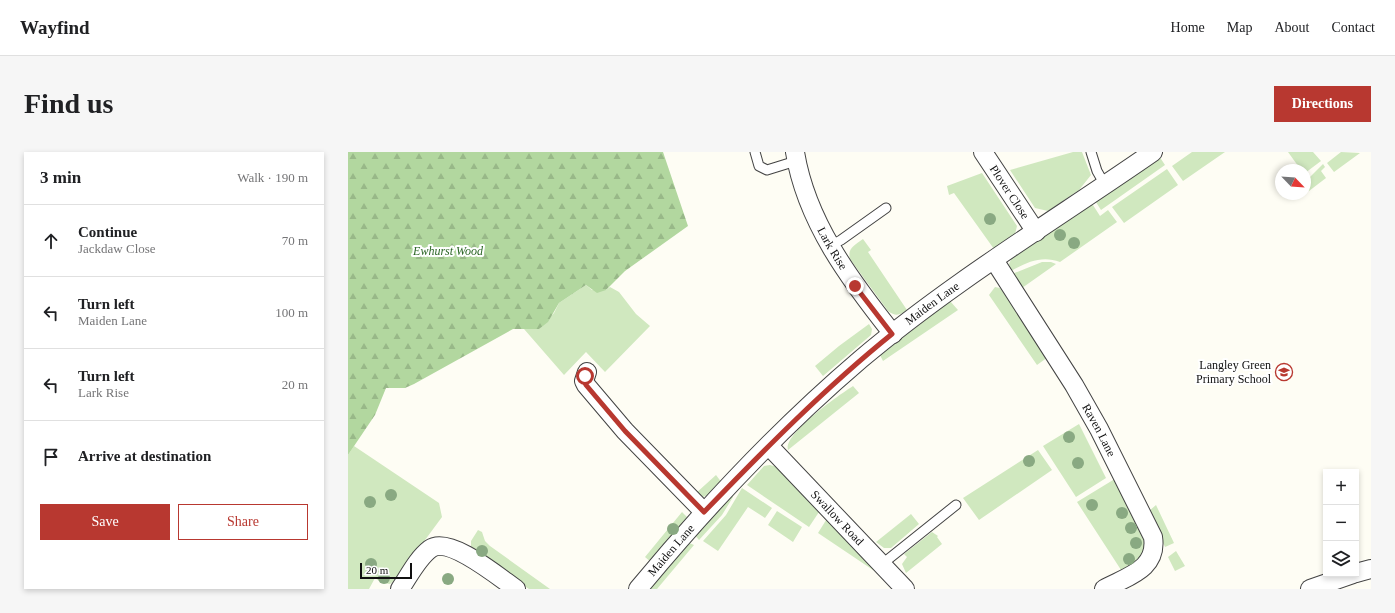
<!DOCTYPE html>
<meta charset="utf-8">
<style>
body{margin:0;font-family:Georgia,serif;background:#f6f6f6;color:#202124}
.controls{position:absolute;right:12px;bottom:12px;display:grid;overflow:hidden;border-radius:0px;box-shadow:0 2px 6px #0003}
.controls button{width:36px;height:36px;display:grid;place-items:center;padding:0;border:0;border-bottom:1px solid #e0e0e0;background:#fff;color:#202124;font:20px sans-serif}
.compass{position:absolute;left:927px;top:12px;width:36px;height:36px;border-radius:50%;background:#fff;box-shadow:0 2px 6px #0003;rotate:115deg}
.scale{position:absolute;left:12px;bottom:10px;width:52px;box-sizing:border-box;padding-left:4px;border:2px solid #101010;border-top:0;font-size:11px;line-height:14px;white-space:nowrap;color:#101010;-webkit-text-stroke:3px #fff;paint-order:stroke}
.stop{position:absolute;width:12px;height:12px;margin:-9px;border:3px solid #b83830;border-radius:50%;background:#fff}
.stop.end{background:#b83830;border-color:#fff;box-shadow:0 1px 4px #0008}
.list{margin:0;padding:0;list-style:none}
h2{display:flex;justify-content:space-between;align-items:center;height:52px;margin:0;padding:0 16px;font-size:17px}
h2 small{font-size:13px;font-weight:400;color:#757577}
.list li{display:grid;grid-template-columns:26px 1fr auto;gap:12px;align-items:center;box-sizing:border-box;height:72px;padding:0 16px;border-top:1px solid #e0e0e0}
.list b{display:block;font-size:15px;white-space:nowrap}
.list p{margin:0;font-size:13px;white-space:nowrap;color:#757577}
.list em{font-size:13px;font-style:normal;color:#757577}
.actions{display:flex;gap:8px;padding:12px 16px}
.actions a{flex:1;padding:9px 0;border:1px solid #b83830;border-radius:0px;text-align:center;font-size:14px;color:#b83830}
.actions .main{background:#b83830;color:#fff}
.icon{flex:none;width:22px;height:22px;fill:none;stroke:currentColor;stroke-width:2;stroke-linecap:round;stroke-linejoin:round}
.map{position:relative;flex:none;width:1023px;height:437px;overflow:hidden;border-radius:0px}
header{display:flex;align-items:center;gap:24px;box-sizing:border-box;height:56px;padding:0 20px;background:#fff;border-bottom:1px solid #e0e0e0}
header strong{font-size:19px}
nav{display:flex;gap:22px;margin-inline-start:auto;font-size:14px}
.intro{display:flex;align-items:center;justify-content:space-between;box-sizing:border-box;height:96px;padding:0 24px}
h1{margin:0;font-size:28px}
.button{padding:10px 18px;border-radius:0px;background:#b83830;color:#fff;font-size:14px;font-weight:700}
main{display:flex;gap:24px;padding:0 24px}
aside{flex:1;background:#fff;border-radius:0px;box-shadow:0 2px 6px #0003}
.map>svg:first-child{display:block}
</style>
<header>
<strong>Wayfind</strong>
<nav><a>Home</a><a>Map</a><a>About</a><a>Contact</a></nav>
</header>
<div class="intro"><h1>Find us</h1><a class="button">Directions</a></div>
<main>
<aside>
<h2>3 min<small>Walk · 190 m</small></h2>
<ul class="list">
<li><svg class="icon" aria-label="ahead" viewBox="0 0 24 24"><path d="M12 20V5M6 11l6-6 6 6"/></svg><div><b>Continue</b><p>Jackdaw Close</p></div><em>70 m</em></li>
<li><svg class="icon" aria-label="left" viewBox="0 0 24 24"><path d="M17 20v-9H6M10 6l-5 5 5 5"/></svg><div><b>Turn left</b><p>Maiden Lane</p></div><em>100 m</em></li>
<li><svg class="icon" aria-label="left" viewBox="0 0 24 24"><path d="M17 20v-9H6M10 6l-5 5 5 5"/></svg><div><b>Turn left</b><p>Lark Rise</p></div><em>20 m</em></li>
<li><svg class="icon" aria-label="arrive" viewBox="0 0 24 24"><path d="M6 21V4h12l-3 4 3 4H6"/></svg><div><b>Arrive at destination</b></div></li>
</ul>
<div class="actions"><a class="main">Save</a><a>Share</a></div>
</aside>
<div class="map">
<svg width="1023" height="437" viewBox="0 0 1023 437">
<defs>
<pattern id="forest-firs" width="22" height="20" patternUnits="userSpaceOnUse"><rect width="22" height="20" fill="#b2d79f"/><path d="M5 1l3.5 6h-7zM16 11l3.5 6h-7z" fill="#98b888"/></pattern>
</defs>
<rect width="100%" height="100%" fill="#fefdf4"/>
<path fill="#d0e8bf" d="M725 0H734L743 23 731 38 700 59 687 56 662 18Z
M844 0H877L835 29 824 14Z
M940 0H965L973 9 957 21V18H953Z
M993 0 1012 1 986 20 979 11Z
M811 4 817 13 753 58 746 47Z
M975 12 977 15 973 19 978 26 961 39 957 30Z
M819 17 830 33 776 71 764 55Z
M634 21 669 74 667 82 646 97 606 41 601 43 599 34Z
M743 50 752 64 760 58 769 70 712 110C694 103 679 110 663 119L661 112 665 103Z
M515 87 523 98 520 100 559 158C552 163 548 165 540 159L502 107C499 96 507 93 515 87Z
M694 110H703L708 112 674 136 664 122Z
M238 133 244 138H258L262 135 271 140 288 162 302 174 257 220 238 200 216 223 176 177H191L206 161 211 151Z
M647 135 652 136 700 205 689 213 641 143Z
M602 149 610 158 535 209 532 203Z
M521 172 524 177 523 183 475 224 467 214 491 194Z
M505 234 511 241 440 298C435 282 491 243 505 234Z
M731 272 758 326 728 345 695 294Z
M6 294 91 351 94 365 49 426 42 432 34 431 27 426 21 437H0V303Z
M690 298 704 318 631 368 615 346Z
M422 313 429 315 473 357 461 375 399 333 416 314Z
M368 323 374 331 364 341 355 345 347 342Z
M770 325 798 390 795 405 775 421 729 350Z
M394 336 424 356 417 366 400 355 370 399 355 389 378 363Z
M382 342 385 345 374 363 351 388 346 382Z
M808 353 826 391 817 395 801 359Z
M429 359 454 375 445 390 420 373Z
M334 360 339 365 336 371 304 411 297 405Z
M563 362 571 372 543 396H536L528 390Z
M480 365 531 422 470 381Z
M130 378 134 380 137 389 142 394 202 437H181L129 403 123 394V389Z
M584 380 590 384 589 385 594 392 558 421 554 412 559 405 556 402Z
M339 390 346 393 309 437H299Z
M828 399 837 414 827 419 820 405Z"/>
<path fill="url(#forest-firs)" d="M0 0H315L340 74 277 119 258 138 249 141 238 133 211 151 200 170 191 177H165L66 232 57 236H38L27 263 0 303Z"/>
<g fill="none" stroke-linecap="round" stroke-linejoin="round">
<g stroke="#434343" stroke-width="11">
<path id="service" d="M407 0 411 14 419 18 448 9
M743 0 749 19 757 33
M482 94 493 88 538 56
M533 413 608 353"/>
</g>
<g stroke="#434343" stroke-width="20">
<g id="minor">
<path id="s1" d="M447 0C458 69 502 128 545 182"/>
<path id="s2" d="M635 0 688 80"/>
<path id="s3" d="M646 108 726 233 751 277 805 385C810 417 780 424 756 437"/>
<path d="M239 220 236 229 238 233 277 279 356 360"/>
<path id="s4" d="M421 294 557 437"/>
<path d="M1008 421 1023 417"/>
<path d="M52 437C61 424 69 407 82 397 101 383 152 426 168 437"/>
<path id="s5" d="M290 437C358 355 432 276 513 207 604 130 707 68 805 0"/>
<path d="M962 437 1005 422"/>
</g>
</g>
<use href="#service" stroke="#fff" stroke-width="9"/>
<use href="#minor" stroke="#fff" stroke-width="18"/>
</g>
<g fill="#89a982">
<circle cx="642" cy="67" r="6"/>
<circle cx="712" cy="83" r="6"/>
<circle cx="726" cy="91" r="6"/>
<circle cx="721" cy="285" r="6"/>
<circle cx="681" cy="309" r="6"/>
<circle cx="730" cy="311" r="6"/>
<circle cx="43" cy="343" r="6"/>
<circle cx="22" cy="350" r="6"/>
<circle cx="744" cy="353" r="6"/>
<circle cx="774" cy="361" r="6"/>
<circle cx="783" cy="376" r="6"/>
<circle cx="325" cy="377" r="6"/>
<circle cx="788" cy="391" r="6"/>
<circle cx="134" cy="399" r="6"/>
<circle cx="781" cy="407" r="6"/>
<circle cx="23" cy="412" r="6"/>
<circle cx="36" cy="426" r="6"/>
<circle cx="100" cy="427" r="6"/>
</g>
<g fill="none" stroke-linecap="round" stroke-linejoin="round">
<path stroke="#b83830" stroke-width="5" d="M237 224 236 229 238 233 277 279 356 360C416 298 477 236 544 182L507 134"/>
</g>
<defs>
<g id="school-ring" transform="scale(0.9)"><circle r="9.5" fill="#fff" stroke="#b83830" stroke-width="1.5"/><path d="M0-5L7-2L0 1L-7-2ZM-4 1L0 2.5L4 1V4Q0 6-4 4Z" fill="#b83830"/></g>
</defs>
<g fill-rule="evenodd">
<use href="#school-ring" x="936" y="220"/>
</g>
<g text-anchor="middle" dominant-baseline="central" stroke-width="4" stroke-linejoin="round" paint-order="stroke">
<g font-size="12" fill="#101010" stroke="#fff">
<text stroke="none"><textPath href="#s2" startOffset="48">Plover Close</textPath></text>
<text stroke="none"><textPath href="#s1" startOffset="104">Lark Rise</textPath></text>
<text stroke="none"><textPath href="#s5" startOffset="411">Maiden Lane</textPath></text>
<text stroke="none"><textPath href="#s3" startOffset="200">Raven Lane</textPath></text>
<text stroke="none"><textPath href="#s4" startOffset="99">Swallow Road</textPath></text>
<text stroke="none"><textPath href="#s5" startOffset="51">Maiden Lane</textPath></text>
</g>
<g font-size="12" font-style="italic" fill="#2a6524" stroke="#fff">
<text x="100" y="99">Ewhurst Wood</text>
</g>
<g font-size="12" fill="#101010" stroke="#fff" text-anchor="end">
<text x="923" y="213">Langley Green<tspan x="923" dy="14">Primary School</tspan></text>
</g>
</g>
</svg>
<div class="controls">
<button>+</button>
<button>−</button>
<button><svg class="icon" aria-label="layers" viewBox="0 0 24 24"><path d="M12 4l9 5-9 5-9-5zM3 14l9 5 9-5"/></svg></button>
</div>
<svg class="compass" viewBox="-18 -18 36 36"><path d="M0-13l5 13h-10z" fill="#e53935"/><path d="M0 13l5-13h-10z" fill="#757577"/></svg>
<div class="scale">20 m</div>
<div class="stop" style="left:237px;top:224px"></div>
<div class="stop end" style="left:507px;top:134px"></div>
</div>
</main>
